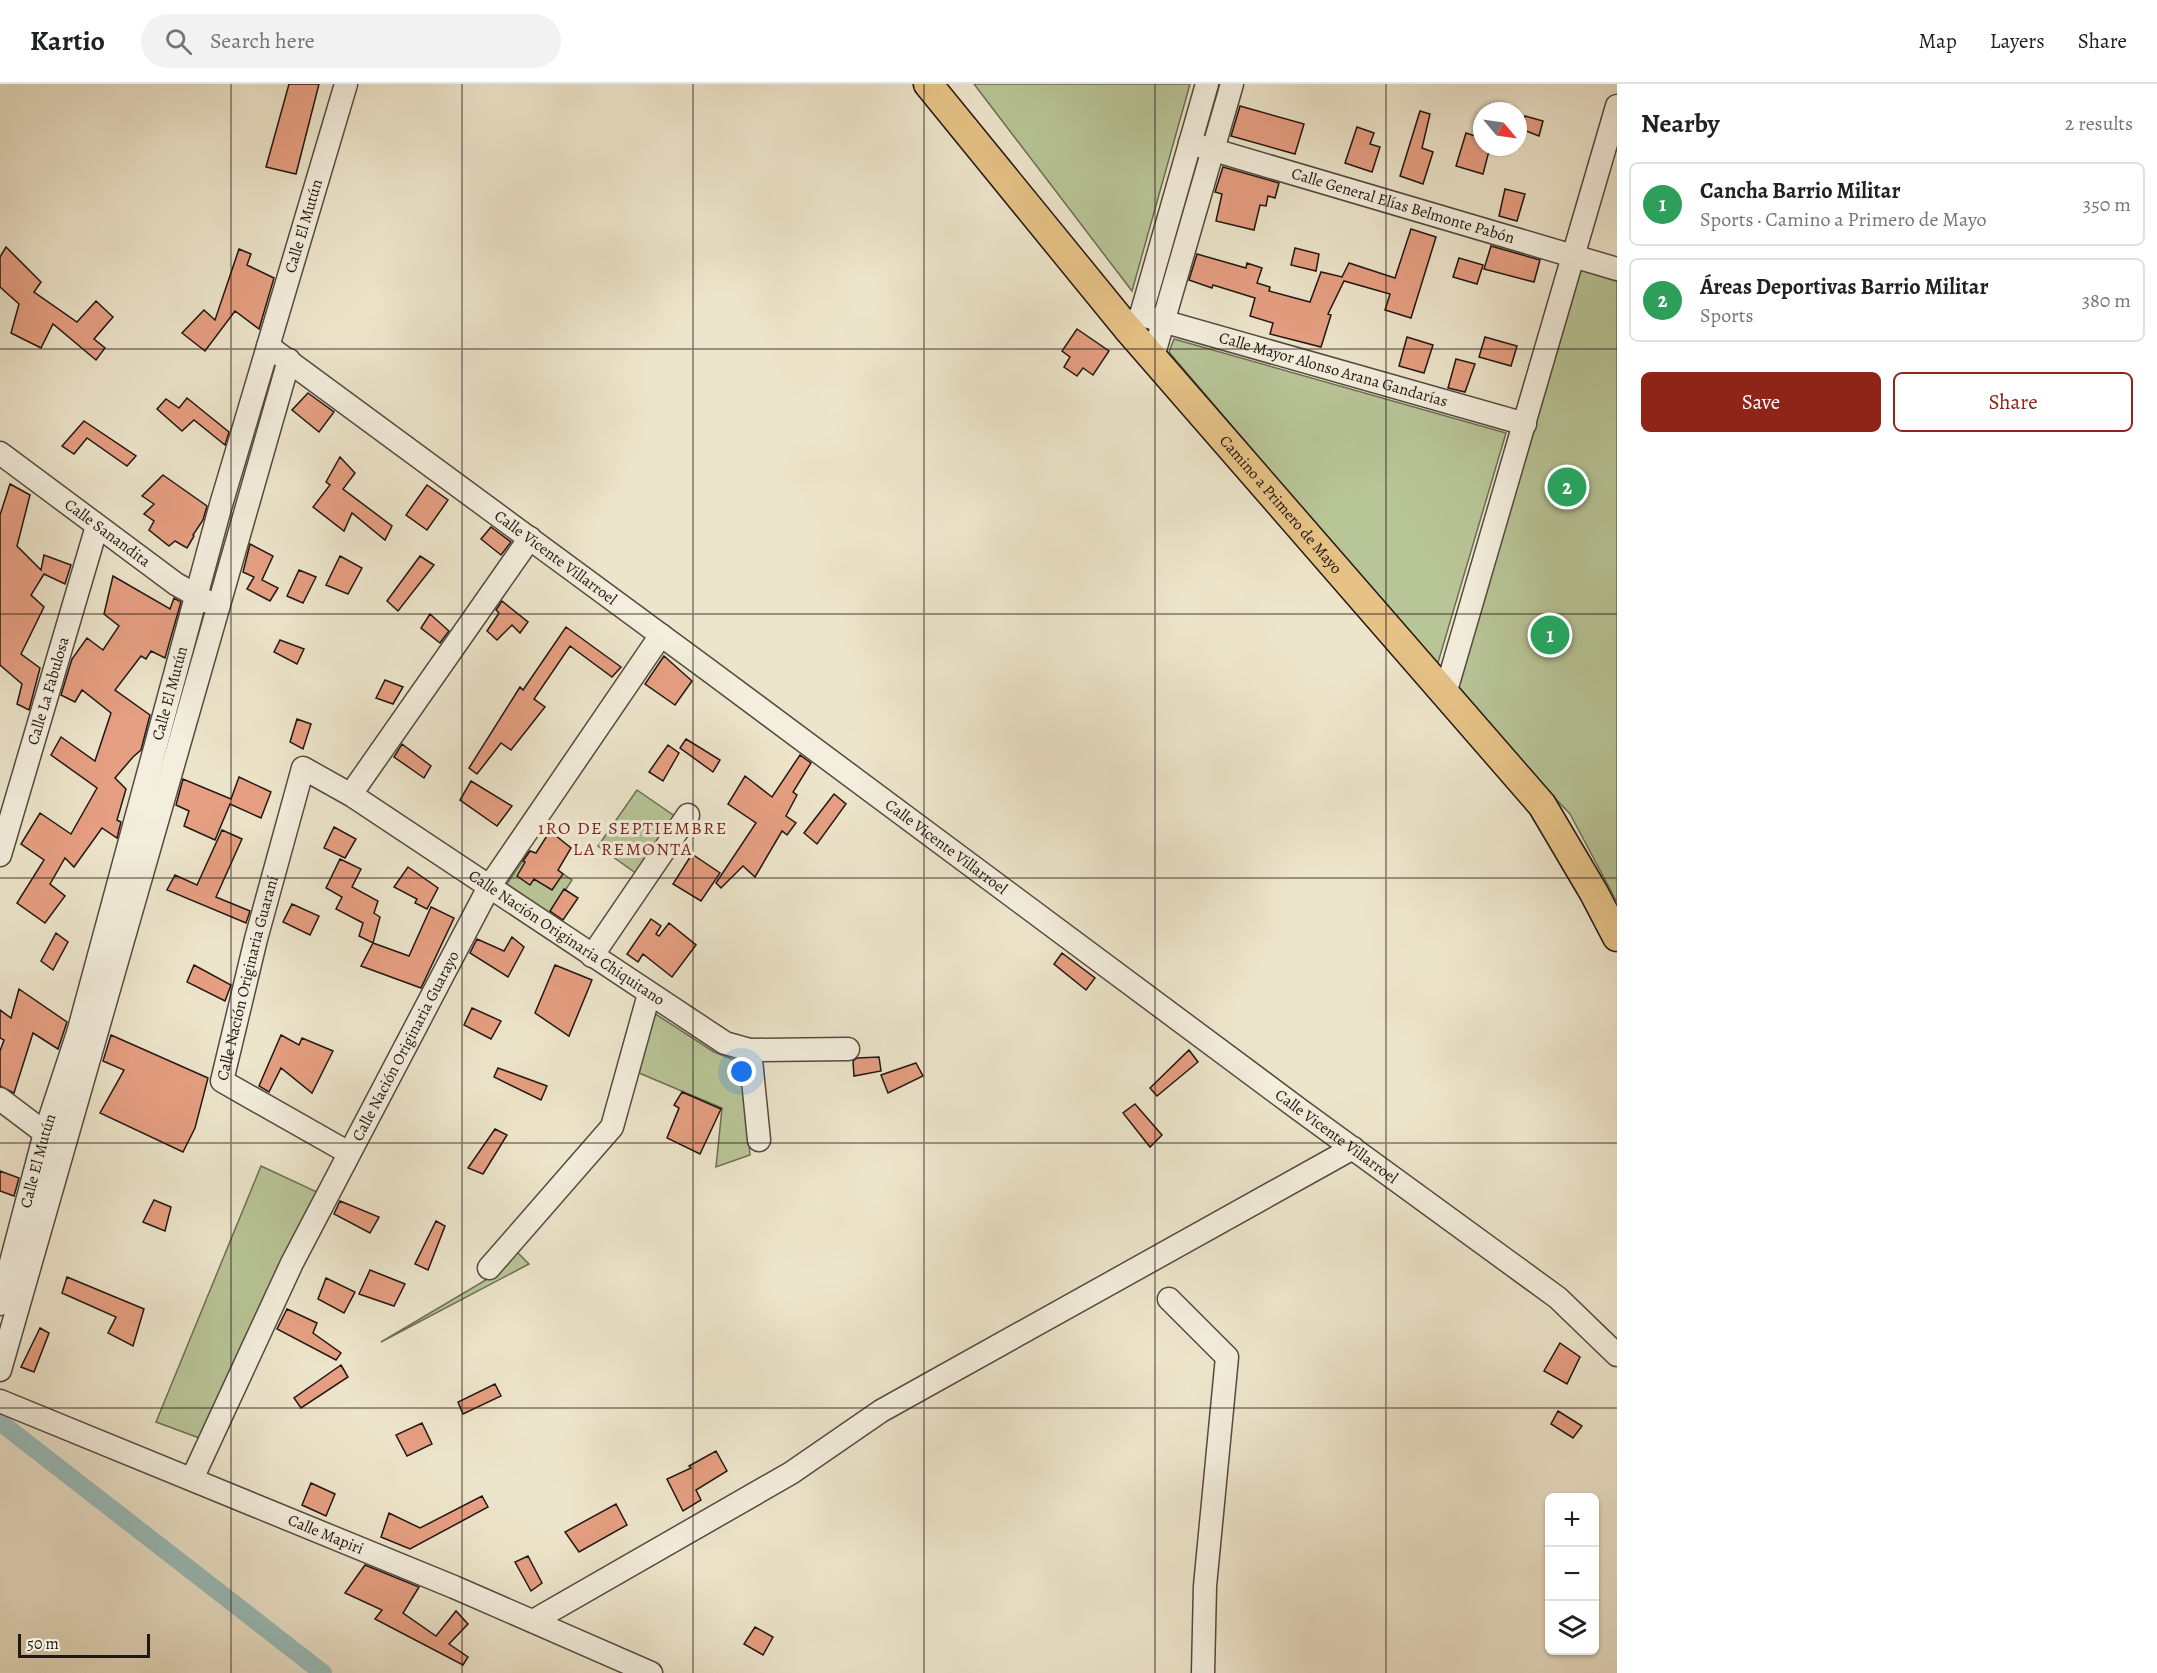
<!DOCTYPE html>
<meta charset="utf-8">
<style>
body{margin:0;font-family:Alegreya,serif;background:#f2f2f2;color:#202124}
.controls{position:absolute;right:18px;bottom:18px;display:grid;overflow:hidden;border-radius:9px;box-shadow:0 2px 4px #0004}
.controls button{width:54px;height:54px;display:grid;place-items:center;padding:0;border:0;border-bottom:2px solid #e0e0e0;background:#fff;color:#202124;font:30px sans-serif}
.compass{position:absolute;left:1473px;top:18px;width:54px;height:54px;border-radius:50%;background:#fff;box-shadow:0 2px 4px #0004;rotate:119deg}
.scale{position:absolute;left:18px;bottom:15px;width:132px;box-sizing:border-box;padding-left:6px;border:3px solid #221712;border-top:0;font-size:16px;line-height:21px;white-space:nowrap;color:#221712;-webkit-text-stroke:4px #f3eedd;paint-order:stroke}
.you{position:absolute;left:742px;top:988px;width:21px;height:21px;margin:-15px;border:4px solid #fff;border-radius:50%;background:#1a73e8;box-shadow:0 0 0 9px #1a73e833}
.badge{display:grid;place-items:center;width:39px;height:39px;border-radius:50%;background:#8f2418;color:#fff;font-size:20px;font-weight:700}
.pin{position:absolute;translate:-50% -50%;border:3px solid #fff;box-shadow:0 2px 6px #0006}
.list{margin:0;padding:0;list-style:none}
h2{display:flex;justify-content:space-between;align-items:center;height:78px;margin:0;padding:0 24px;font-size:26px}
h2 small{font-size:20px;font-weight:400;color:#757577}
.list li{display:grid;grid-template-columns:39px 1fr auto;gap:18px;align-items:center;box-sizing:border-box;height:84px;margin:0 12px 12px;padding:0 12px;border:2px solid #e0e0e0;border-radius:9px}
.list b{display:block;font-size:22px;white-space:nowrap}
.list p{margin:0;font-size:20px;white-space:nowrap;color:#757577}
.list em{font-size:20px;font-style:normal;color:#757577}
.actions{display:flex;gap:12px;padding:18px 24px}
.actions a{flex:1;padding:14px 0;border:2px solid #8f2418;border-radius:9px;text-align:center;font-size:21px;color:#8f2418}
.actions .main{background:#8f2418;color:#fff}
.icon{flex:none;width:33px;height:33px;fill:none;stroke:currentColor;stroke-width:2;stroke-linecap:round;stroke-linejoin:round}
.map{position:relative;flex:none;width:1617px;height:1589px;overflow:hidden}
header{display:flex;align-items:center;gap:36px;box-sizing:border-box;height:84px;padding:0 30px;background:#fff;border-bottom:2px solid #e0e0e0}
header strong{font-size:28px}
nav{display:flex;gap:33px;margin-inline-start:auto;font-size:21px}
.search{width:420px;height:54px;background:#f2f2f2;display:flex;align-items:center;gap:15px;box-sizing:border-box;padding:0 21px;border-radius:33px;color:#757577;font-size:22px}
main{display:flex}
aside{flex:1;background:#fff}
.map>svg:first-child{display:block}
</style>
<header>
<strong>Kartio</strong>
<div class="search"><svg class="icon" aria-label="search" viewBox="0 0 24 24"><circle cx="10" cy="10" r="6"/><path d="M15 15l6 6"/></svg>Search here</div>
<nav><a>Map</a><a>Layers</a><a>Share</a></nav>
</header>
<main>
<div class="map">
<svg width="1617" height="1589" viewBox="0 0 1617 1589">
<rect width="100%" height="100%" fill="#ede5cb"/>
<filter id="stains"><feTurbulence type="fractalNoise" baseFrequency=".00333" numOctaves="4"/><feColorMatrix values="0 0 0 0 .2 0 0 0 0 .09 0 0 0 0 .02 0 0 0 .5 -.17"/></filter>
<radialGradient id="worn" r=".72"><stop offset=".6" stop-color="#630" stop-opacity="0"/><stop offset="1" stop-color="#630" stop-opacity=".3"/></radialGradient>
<path fill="#b8c597" stroke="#6d6e54" stroke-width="1.5" d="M974 0H1190L1132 207Z
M1581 186 1617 197V818L1570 730 1456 609Z
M1174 255 1506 349 1437 582 1169 268Z
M637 706 676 733 637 790 598 762Z
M529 767 572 796 550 829 507 800Z
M654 929 714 968 742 979 750 1071 716 1083 722 1024 639 989Z
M261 1082 317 1108 202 1355 156 1338Z
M516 1167 529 1180 381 1258 496 1190Z"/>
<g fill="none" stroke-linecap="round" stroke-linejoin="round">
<path stroke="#9abebd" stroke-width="18" d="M0 1338 323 1589"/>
</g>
<path fill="#e69f82" stroke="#221712" stroke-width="1.5" d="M289 0H319L296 90 266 83Z
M1240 22 1304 40 1295 70 1231 52Z
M1420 27 1430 30 1422 64 1433 68 1423 100 1400 92Z
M1525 32 1543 37 1539 52 1521 45Z
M1357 43 1374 49 1370 60 1380 63 1372 88 1345 79Z
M1466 49 1482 54V63H1490L1483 90 1456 82Z
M1223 83 1279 99 1275 114 1268 112 1266 122 1260 121 1254 146 1216 137 1222 110 1215 108Z
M1505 105 1525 110 1517 137 1499 132Z
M1411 145 1436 153 1411 234 1385 226 1390 210 1344 197 1328 230 1331 231 1321 263 1270 250 1273 239 1250 232 1255 214 1213 201 1212 204 1189 196 1197 170 1246 184 1247 179 1262 184 1257 199 1270 203 1269 207 1310 218 1321 188 1342 193 1349 179 1395 194Z
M1491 162 1540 176 1534 198 1484 185Z
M6 163 41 198 34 208 77 238 96 217 113 233 94 255 105 264 96 276 53 240 41 264 11 249 19 220 0 203V173Z
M1295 164 1319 170 1316 187 1291 181Z
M239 165 251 170 247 181 274 194 259 245 235 227 205 267 182 249 204 226 215 236Z
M1459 174 1483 181 1477 200 1453 193Z
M1077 245 1109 267 1093 291 1083 284 1077 292 1064 283 1070 273 1062 267Z
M1407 253 1433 261 1424 289 1399 282Z
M1485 253 1517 262 1511 282 1479 273Z
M1456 275 1475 280 1465 308 1448 304Z
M308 309 334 328 319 348 292 326Z
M187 314 229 348 225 361 194 336 182 347 157 325 166 315 179 324Z
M84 337 136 372 127 382 87 354 74 370 62 362Z
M340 373 355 389 343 405 392 442 385 456 352 429 344 447 313 423 330 401 326 398Z
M163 391 207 422 203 436 193 451 194 452 187 464 175 457 169 462 149 446 154 437 144 430 154 420 142 412Z
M10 400 30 411 17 462 41 486 44 471 71 481 65 500 44 490 31 511 44 523 21 570 40 584 29 626 17 620 22 600 0 581V431Z
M427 401 448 416 427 446 406 431Z
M491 443 511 458 501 471 481 455Z
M250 460 273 472 262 496 278 504 270 517 247 505 254 493 243 488Z
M340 472 362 484 348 510 326 501Z
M420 472 434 481 398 527 387 517Z
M299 486 316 493 303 519 287 512Z
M113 492 170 525 174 514 181 518 165 574 151 567 146 575 141 572 115 606 150 631 141 666 133 673 115 694 126 705 117 736 121 738 117 754 102 744 74 783 65 774 50 800 65 812 45 839 17 819 44 776 21 760 40 729 71 750 97 704 51 671 61 653 95 677 111 629 82 606 75 618 61 611 72 575 87 554 103 566 119 542 104 530Z
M502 517 528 538 520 549 512 541 497 556 487 547 499 529 496 526Z
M430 530 449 547 440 559 421 544Z
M566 543 621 583 612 593 570 562 534 615 545 623 511 666 501 659 477 690 469 684 520 603 523 606Z
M280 556 304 565 297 580 274 568Z
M664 572 692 597 675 621 645 600Z
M385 596 403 603 393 620 376 614Z
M297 635 311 640 303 665 290 658Z
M686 655 720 676 713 688 680 664Z
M402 660 431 682 424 694 394 673Z
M668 661 679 669 663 697 649 688Z
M800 671 811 679 793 708 797 711 786 732 796 739 787 751 782 747 755 793 743 782 721 804 716 799 756 739 728 720 745 692 772 713Z
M239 693 271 708 261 734 230 720 215 756 184 742 189 727 176 721 183 695 231 715Z
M471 697 512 722 497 742 460 716Z
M834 710 846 720 817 760 804 749Z
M334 743 356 755 345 774 324 764Z
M222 746 242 755 216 813 250 827 246 839 167 806 175 791 197 801Z
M550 747 571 764 558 786 563 790 552 806 534 795 530 801 517 792 525 778 523 777 530 767 536 769Z
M692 770 720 789 701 817 673 800Z
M340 775 361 785 352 803 378 817 374 829 380 833 373 859 359 852 363 839 336 825 342 813 326 804Z
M408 783 438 804 427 825 415 819 417 815 394 803Z
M564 805 578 814 563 836 550 827Z
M292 820 319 832 310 851 283 838Z
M431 823 454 834 421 904 361 882 373 859 409 872Z
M651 835 661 842 656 850 659 852 669 839 696 861 672 893 643 870 638 878 627 870Z
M56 849 68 858 53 886 41 877Z
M512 853 524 863 508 893 470 869 477 855 504 867Z
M1062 869 1095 894 1086 906 1054 880Z
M194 881 231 901 225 917 187 898Z
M555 881 592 896 569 952 535 929Z
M19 905 67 938 58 965 33 949 14 1009 0 1002V967L4 956 0 954V926L11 934Z
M472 924 501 937 491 955 464 941Z
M111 951 208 994 195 1044 183 1068 100 1029 124 986 103 977Z
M281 951 299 961 302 954 333 967 312 1009 281 984 269 1008 259 1002Z
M1189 966 1198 978 1157 1012 1150 1004Z
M879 973 881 987 854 992 853 977 857 974Z
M916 979 923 992 888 1009 881 991Z
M498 984 547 1002 541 1016 494 993Z
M682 1008 721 1025 700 1070 667 1054 679 1024 674 1021Z
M1135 1020 1162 1051 1150 1063 1123 1029Z
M495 1045 507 1051 483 1090 468 1084Z
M0 1087 19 1094 14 1112 0 1107Z
M154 1116 171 1123 165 1147 143 1138Z
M340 1117 379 1133 370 1149 334 1130Z
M436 1137 445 1142 428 1186 415 1180Z
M370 1186 405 1200 394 1222 359 1210Z
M67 1193 144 1225 133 1262 108 1249 116 1233 62 1209Z
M326 1194 355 1208 344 1229 318 1215Z
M287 1225 317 1239 313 1249 341 1269 336 1276 277 1245Z
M40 1244 49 1249 34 1288 21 1283Z
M1560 1259 1580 1273 1567 1300 1544 1287Z
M341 1281 348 1293 301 1324 294 1314Z
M495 1300 501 1312 463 1330 458 1318Z
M1558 1327 1582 1342 1573 1354 1551 1340Z
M422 1339 432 1360 407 1372 396 1351Z
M716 1367 727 1387 696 1406 701 1416 683 1427 667 1395 691 1384 689 1382Z
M311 1399 335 1410 326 1432 302 1421Z
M482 1412 488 1423 410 1465 381 1453 389 1429 420 1444Z
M616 1420 627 1441 579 1468 565 1448Z
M528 1472 542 1499 531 1507 515 1478Z
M365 1481 419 1503 403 1529 436 1552 456 1527 468 1540 449 1560 468 1573 463 1581 375 1535 382 1526 345 1509Z
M755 1543 773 1553 763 1571 744 1560Z"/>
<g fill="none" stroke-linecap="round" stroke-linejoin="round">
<g stroke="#554a40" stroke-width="25">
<g id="minor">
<path id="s1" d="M1190 59 1617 185"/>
<path id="s2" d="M1141 231 1525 340"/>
<path d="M1131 240 1141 231 1207 0"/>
<path id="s3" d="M268 262 707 585 1300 1026 1558 1214 1617 1271"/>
<path d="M1153 273 1232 0"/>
<path id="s4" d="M0 369 176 500 208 518"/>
<path d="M1445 610 1617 22"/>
<path d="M351 710 530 454"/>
<path id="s5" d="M0 771 97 442"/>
<path d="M592 872 688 731"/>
<path d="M750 966 759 1056"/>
<path d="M0 1015 45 1049"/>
<path id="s6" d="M349 1069 222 997 256 855 303 684 353 712 725 959 750 966 848 965"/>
<path d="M489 1184 612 1043 649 910"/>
<path d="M1169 1215 1227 1273 1205 1502 1203 1589"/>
<path id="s7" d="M0 1220 45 1049 78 949 220 424 346 0"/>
<path d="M0 1286 289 276"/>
<path id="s8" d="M0 1317 454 1503 651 1589"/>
<path id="s9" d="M192 1395 292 1179 489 803 661 551"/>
<path d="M533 1537 791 1389 881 1327 1353 1064"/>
</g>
</g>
<g stroke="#221712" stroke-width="31">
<g id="major">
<path id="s10" d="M928 0 1127 244 1542 721 1594 809 1617 853"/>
</g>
</g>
<use href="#minor" stroke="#f3eedd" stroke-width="22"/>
<use href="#major" stroke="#e6c286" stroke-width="28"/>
</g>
<path fill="none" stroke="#221712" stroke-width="1.5" stroke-opacity="0.55" d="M231 0V1589M462 0V1589M693 0V1589M924 0V1589M1155 0V1589M1386 0V1589M0 265H1617M0 530H1617M0 794H1617M0 1059H1617M0 1324H1617"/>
<g text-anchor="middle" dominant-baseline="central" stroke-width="6" stroke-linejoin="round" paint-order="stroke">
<g font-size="16" fill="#221712" stroke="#f3eedd">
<text stroke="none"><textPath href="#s1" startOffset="222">Calle General Elías Belmonte Pabón</textPath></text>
<text stroke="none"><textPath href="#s7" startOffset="1120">Calle El Mutún</textPath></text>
<text stroke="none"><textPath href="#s2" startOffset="200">Calle Mayor Alonso Arana Gandarías</textPath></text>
<text stroke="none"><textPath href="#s10" startOffset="549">Camino a Primero de Mayo</textPath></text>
<text stroke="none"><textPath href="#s4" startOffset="134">Calle Sanandita</textPath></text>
<text stroke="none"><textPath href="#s3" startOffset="357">Calle Vicente Villarroel</textPath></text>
<text stroke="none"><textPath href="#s5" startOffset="171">Calle La Fabulosa</textPath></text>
<text stroke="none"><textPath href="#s7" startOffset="634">Calle El Mutún</textPath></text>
<text stroke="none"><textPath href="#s3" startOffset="843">Calle Vicente Villarroel</textPath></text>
<text stroke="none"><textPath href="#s6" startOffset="783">Calle Nación Originaria Chiquitano</textPath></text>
<text stroke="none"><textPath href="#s6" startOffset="252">Calle Nación Originaria Guaraní</textPath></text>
<text stroke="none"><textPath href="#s9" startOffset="483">Calle Nación Originaria Guarayo</textPath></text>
<text stroke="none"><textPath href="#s3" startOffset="1329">Calle Vicente Villarroel</textPath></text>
<text stroke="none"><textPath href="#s7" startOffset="148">Calle El Mutún</textPath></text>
<text stroke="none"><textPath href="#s8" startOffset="352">Calle Mapiri</textPath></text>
</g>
<g font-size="18" letter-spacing="1.5" fill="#7a1f14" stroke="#f3eedd">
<text x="633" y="744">1RO DE SEPTIEMBRE<tspan x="633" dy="21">LA REMONTA</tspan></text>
</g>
</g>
<rect width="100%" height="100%" filter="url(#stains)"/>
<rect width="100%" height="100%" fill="url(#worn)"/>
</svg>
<div class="controls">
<button>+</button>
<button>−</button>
<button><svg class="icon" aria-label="layers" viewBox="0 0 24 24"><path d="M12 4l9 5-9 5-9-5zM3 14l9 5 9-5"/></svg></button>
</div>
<svg class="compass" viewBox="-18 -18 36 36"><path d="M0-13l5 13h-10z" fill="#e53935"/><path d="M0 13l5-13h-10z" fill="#757577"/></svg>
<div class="scale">50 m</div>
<div class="you"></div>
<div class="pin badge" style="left:1550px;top:551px;background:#2e9e5b">1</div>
<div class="pin badge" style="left:1567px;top:403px;background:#2e9e5b">2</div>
</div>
<aside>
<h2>Nearby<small>2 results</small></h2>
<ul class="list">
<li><span class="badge" style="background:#2e9e5b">1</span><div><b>Cancha Barrio Militar</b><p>Sports · Camino a Primero de Mayo</p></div><em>350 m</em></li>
<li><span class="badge" style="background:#2e9e5b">2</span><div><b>Áreas Deportivas Barrio Militar</b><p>Sports</p></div><em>380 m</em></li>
</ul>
<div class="actions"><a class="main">Save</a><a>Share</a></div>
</aside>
</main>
